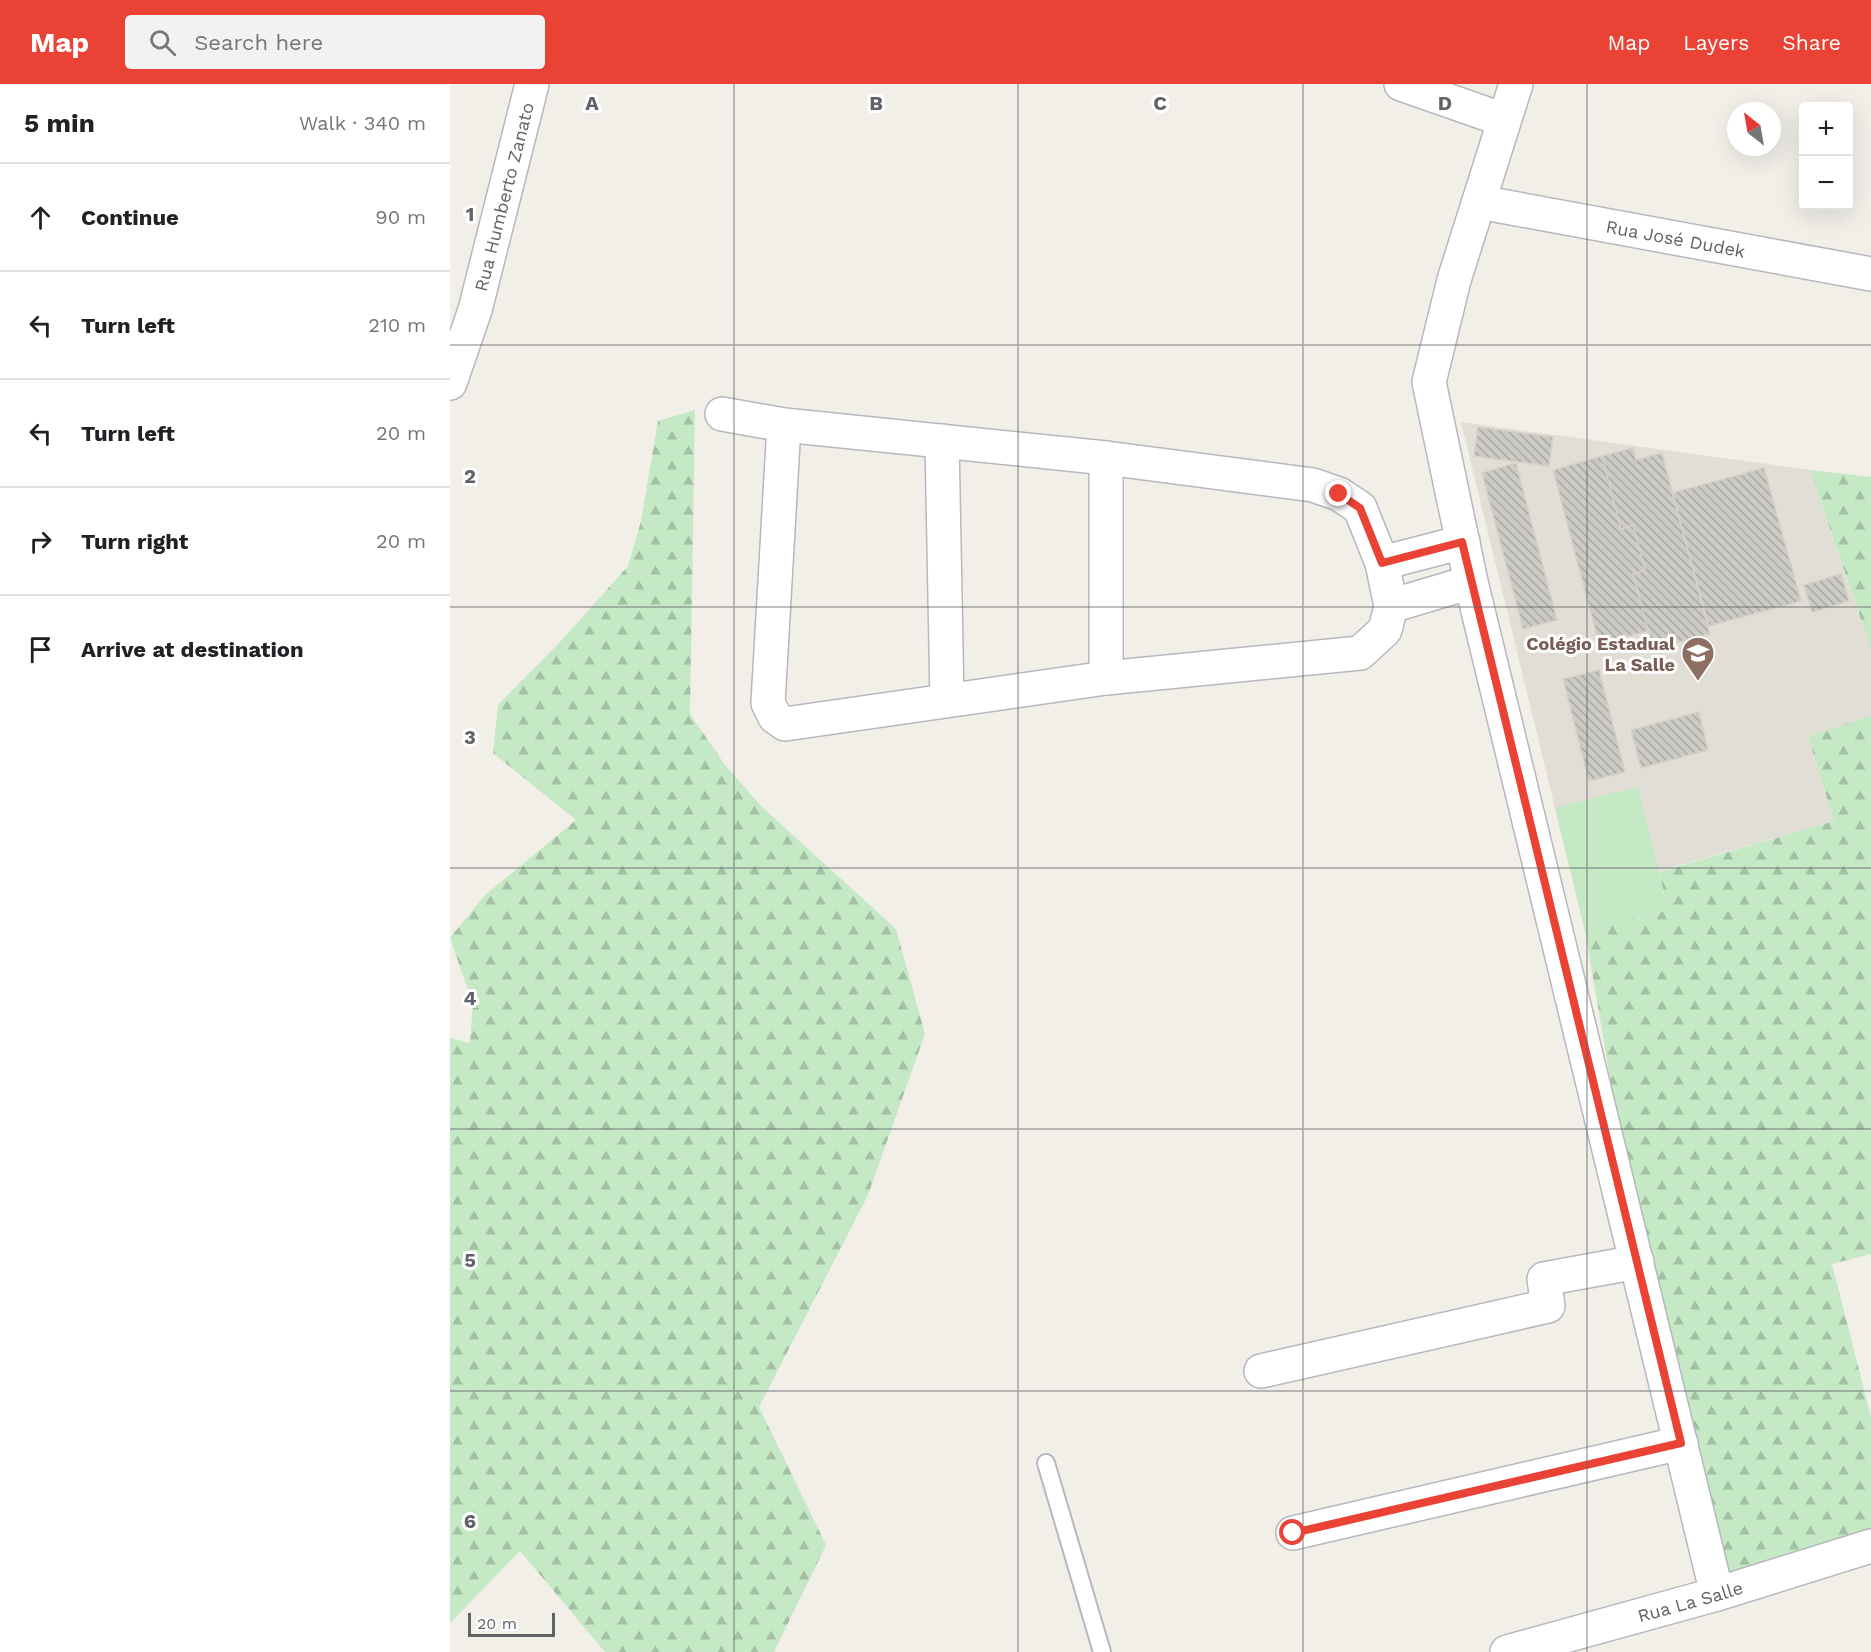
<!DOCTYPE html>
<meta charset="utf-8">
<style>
body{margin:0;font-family:"Work Sans",sans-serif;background:#f2f2f2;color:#202124}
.controls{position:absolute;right:18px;top:18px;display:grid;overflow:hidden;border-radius:6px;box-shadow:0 6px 24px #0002}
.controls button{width:54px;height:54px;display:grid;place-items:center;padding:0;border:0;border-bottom:2px solid #e0e0e0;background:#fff;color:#202124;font:30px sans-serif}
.compass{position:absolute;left:1277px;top:18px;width:54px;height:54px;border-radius:50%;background:#fff;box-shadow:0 6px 24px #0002;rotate:329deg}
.scale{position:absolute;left:18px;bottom:15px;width:87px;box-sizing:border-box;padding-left:6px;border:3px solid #5f6368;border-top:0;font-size:16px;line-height:21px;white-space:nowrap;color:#5f6368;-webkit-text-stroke:4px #fff;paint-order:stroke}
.stop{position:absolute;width:18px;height:18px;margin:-14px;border:4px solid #ea4335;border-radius:50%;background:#fff}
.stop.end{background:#ea4335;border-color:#fff;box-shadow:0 2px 6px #0008}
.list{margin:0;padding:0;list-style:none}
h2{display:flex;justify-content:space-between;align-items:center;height:78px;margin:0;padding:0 24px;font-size:26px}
h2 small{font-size:20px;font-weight:400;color:#757577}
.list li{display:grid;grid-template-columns:39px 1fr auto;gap:18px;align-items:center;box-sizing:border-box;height:108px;padding:0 24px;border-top:2px solid #e0e0e0}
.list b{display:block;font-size:22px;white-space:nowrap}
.list em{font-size:20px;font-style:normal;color:#757577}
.icon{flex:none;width:33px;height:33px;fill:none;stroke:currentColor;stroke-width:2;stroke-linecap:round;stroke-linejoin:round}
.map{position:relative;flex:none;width:1421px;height:1568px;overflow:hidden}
header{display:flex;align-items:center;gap:36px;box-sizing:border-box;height:84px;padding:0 30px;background:#ea4335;color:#fff}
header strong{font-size:28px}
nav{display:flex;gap:33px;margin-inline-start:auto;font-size:21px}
.search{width:420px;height:54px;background:#f2f2f2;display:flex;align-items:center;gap:15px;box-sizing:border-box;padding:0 21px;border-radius:6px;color:#757577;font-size:22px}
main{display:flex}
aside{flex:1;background:#fff}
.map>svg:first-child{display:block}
</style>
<header>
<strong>Map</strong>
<div class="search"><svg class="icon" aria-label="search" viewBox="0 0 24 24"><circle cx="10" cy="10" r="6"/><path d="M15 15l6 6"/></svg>Search here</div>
<nav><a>Map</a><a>Layers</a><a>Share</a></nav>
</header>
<main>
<aside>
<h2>5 min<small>Walk · 340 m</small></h2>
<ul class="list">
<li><svg class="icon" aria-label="ahead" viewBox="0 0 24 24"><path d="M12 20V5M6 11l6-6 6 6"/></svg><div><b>Continue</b></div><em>90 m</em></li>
<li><svg class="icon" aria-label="left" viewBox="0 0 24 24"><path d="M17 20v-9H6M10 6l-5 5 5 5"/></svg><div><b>Turn left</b></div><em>210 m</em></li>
<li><svg class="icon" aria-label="left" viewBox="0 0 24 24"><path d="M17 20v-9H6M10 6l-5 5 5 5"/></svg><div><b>Turn left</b></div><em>20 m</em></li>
<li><svg class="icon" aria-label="right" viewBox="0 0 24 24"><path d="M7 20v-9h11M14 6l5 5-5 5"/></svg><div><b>Turn right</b></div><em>20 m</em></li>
<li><svg class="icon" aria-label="arrive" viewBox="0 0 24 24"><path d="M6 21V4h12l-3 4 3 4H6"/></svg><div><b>Arrive at destination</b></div></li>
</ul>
</aside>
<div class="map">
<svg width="1421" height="1568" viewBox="0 0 1421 1568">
<defs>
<pattern id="forest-firs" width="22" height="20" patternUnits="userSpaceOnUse" patternTransform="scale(1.5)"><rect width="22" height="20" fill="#c5e8c5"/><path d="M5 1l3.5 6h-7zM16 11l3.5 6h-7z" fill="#a3c0a4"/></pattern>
<pattern id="building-back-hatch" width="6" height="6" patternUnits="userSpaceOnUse" patternTransform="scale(1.5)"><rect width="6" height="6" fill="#cccac5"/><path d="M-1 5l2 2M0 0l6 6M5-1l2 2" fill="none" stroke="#a9a8a4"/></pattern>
</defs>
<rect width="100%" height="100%" fill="#f1efe8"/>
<path fill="#e1ded6" d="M1011 338 1360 386 1421 564V632L1358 652 1384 737 1209 787 1135 847Z"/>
<path fill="url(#forest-firs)" d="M245 326 240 630 275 681 311 722 446 845 475 950 418 1111 309 1323 376 1461 324 1568H155L70 1467 0 1539V954L20 959 23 920 0 854 34 812 126 736 43 669 48 621 110 558 178 482 191 437 208 337Z
M1360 386 1421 393V564Z
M1421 632V1170L1382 1180 1421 1333V1449L1277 1488 1169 1046 1135 847 1218 826 1209 788 1384 737 1358 652Z"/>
<path fill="#c5e8c5" d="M1188 703 1218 826 1135 847 1105 724Z"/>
<path fill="url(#building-back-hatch)" stroke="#d6d1c6" stroke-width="1.5" d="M1028 343 1103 353 1099 382 1024 372Z
M1183 364 1186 376 1212 369 1260 550 1203 565 1183 490 1195 486 1183 441 1171 445 1152 372Z
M1152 372 1171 445 1183 441 1195 486 1183 490 1198 547 1149 560 1103 386Z
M1066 379 1107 536 1073 545 1032 389Z
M1314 384 1351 517 1259 542 1222 409Z
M1391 490 1399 517 1362 528 1354 501Z
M1149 586 1175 688 1139 697 1113 595Z
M1249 628 1258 666 1191 684 1181 646Z"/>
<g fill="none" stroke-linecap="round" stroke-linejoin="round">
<g stroke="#b5b8bc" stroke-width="20">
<path id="service" d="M596 1379 652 1568"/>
</g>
<g stroke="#b5b8bc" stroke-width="36">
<g id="minor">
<path d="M951 0 1054 36"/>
<path d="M1066 0 1004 196 979 298 1021 498 1267 1510"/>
<path id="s1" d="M1029 118 1421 190"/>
<path id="s2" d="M0 299 25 226 82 0"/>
<path d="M272 330 334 341 656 374 863 401 889 410 910 424 932 479 941 522 935 546 910 569 656 594 335 640 325 633 318 619 334 341"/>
<path d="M492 357 497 616"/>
<path d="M932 479 1013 458"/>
<path d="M941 522 1021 498"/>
<path d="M656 594V374"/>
<path d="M811 1287 1098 1222 1094 1195 1187 1178"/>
<path d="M843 1449 1231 1359"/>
<path id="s3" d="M1057 1568 1267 1510 1421 1462"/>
</g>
</g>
<use href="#service" stroke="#fff" stroke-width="16"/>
<use href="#minor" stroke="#fff" stroke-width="33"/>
</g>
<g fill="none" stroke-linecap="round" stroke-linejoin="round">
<path stroke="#ea4335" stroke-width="8" d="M843 1449 1231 1359 1012 458 932 479 910 424 889 410"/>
</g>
<path fill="none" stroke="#5f6368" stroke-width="1.5" stroke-opacity="0.55" d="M284 0V1568M568 0V1568M853 0V1568M1137 0V1568M0 261H1421M0 523H1421M0 784H1421M0 1045H1421M0 1307H1421"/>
<defs>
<g id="school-pin" transform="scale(1.725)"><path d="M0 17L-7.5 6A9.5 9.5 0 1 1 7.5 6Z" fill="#8d6e63" stroke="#fff"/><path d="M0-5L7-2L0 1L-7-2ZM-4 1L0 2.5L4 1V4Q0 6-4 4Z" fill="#fff"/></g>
</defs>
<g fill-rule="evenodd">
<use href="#school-pin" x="1248" y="569"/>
</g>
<g text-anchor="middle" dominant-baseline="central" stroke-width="6" stroke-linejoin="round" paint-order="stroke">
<g font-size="18" fill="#5f6368" stroke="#fff">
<text stroke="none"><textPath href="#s2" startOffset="194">Rua Humberto Zanato</textPath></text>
<text stroke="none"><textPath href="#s1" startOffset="200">Rua José Dudek</textPath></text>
<text stroke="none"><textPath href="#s3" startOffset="190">Rua La Salle</textPath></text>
</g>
<g font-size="18" font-weight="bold" fill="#785e54" stroke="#fff" text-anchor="end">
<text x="1225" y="559">Colégio Estadual<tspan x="1225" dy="21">La Salle</tspan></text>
</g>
</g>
<g font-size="20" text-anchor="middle" font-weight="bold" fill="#5f6368" stroke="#fff" stroke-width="6" stroke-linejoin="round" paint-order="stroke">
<text x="142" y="26">A</text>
<text x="426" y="26">B</text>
<text x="710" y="26">C</text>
<text x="995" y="26">D</text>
<text x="20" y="137">1</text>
<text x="20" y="399">2</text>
<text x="20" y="660">3</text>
<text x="20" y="921">4</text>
<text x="20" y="1183">5</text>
<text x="20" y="1444">6</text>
</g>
</svg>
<div class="controls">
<button>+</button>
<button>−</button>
</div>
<svg class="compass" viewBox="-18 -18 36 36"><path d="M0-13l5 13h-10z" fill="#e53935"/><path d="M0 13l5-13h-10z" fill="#757577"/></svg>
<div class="scale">20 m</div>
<div class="stop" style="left:843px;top:1449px"></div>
<div class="stop end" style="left:889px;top:410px"></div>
</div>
</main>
